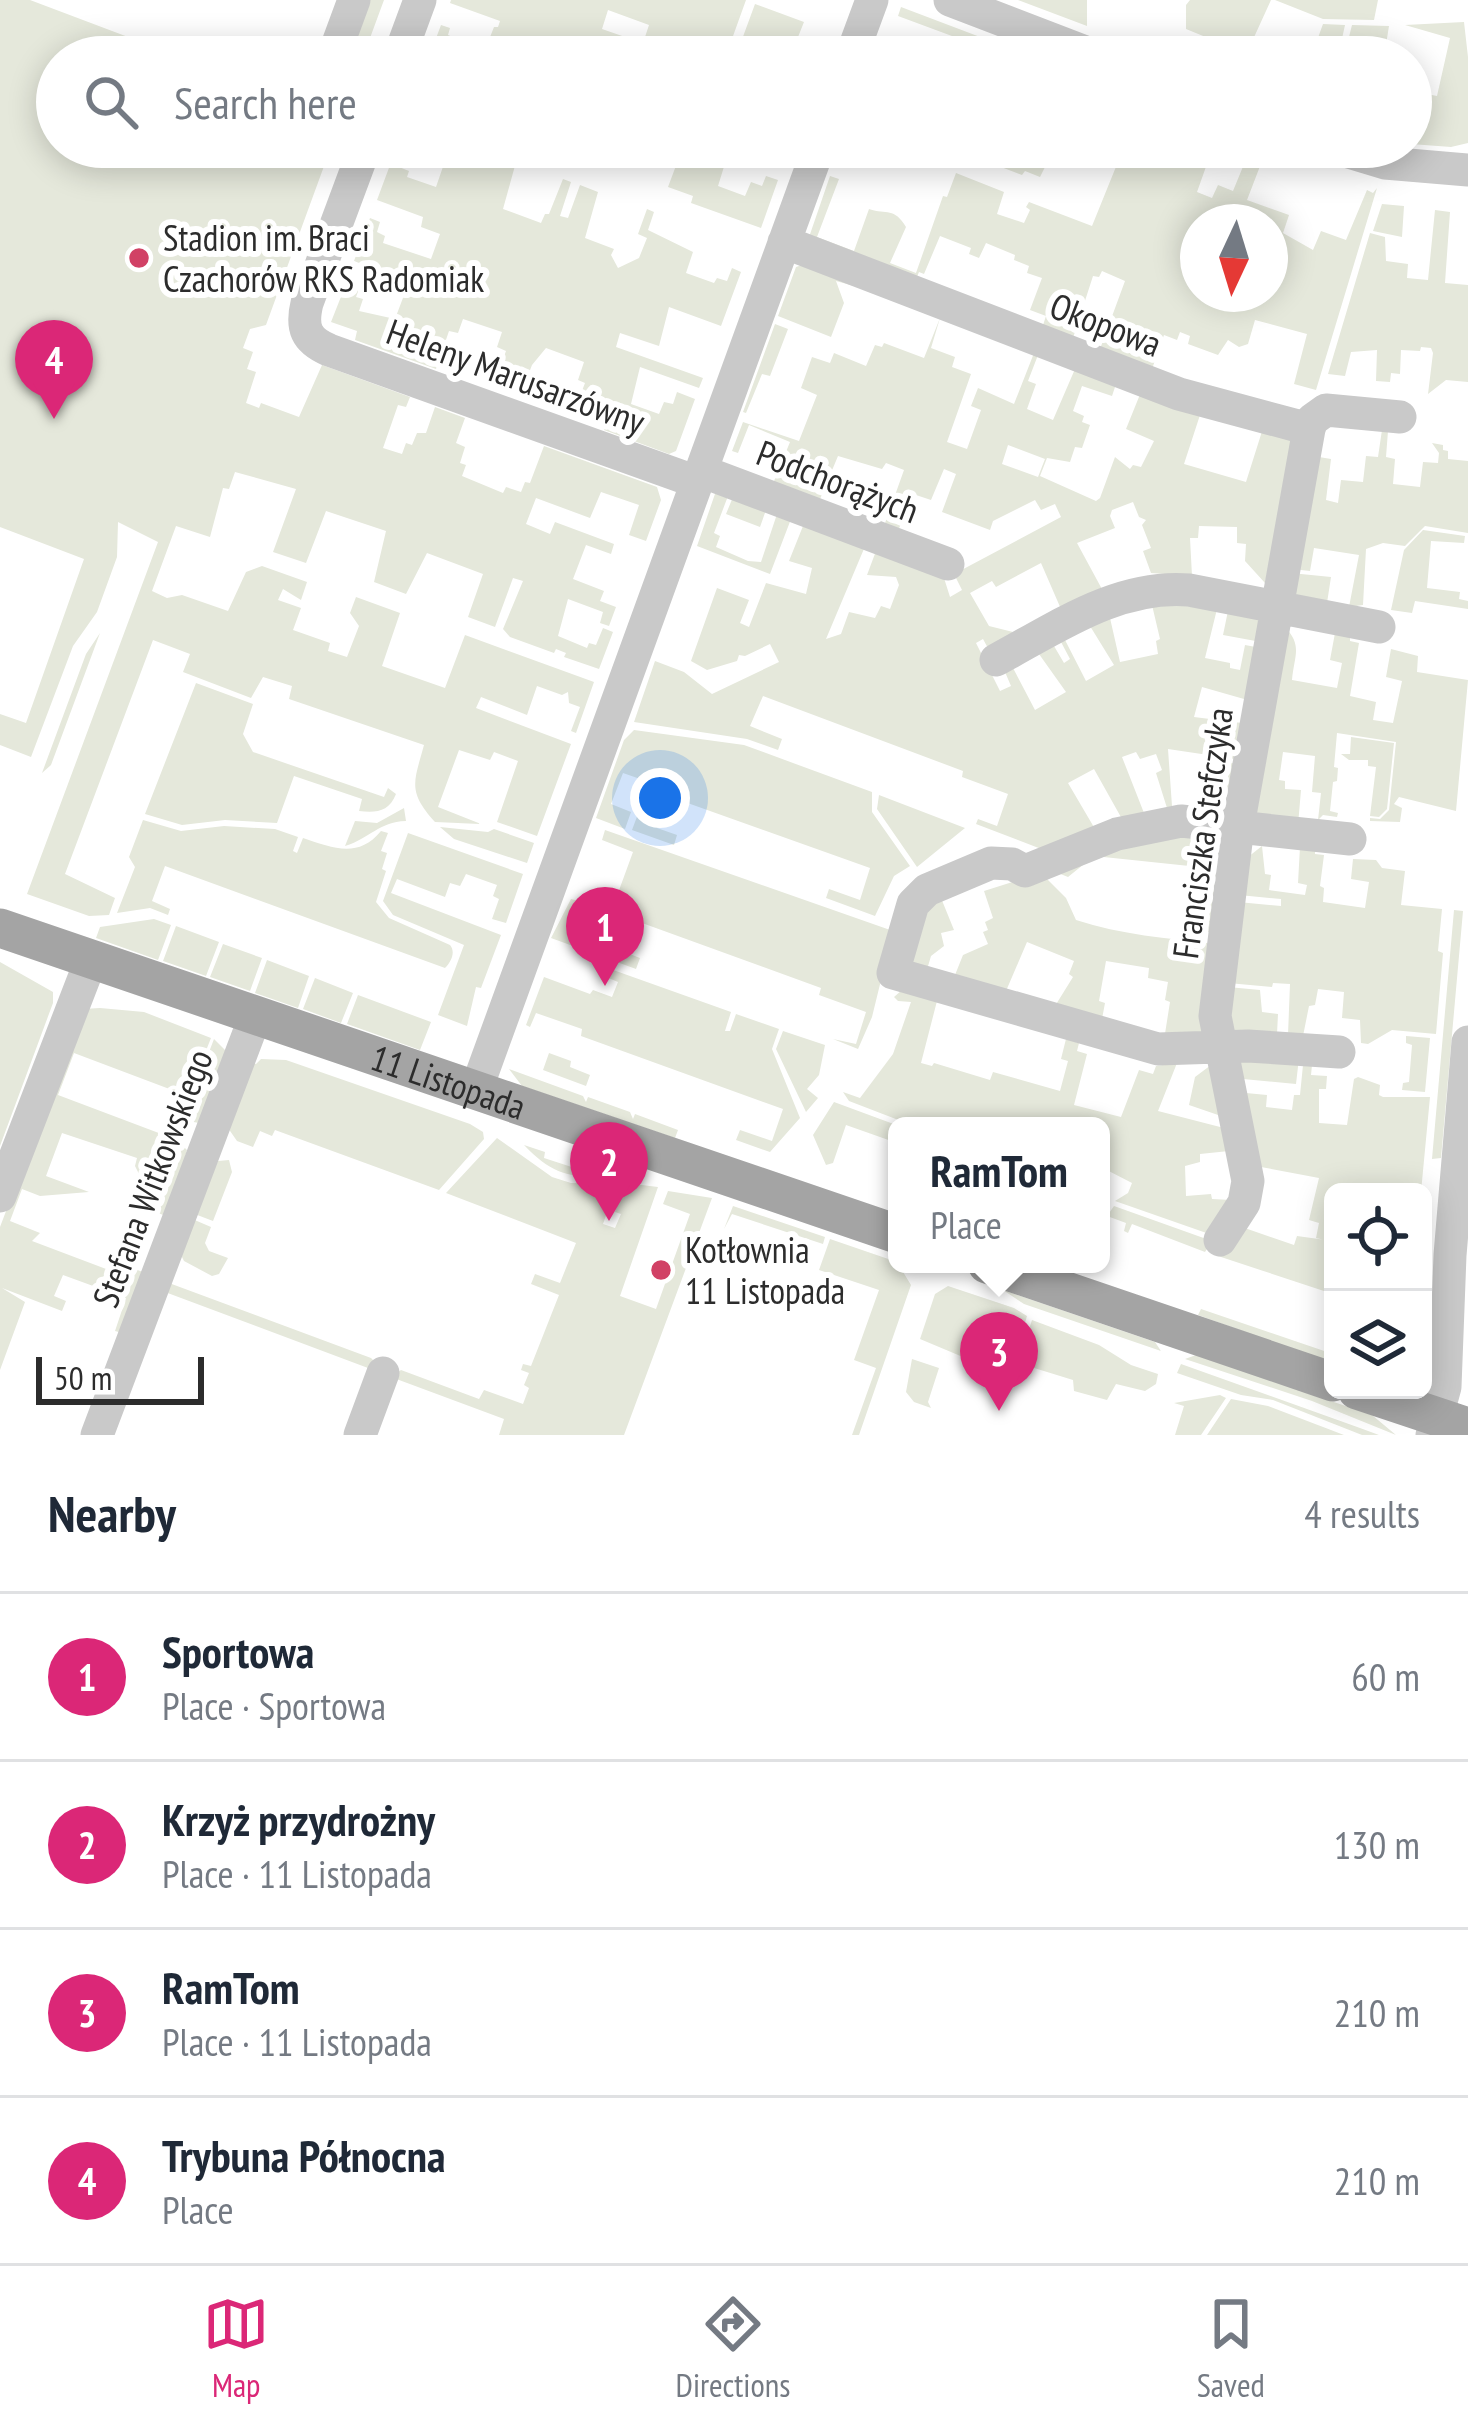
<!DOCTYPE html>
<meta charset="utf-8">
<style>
body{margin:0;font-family:"PT Sans Narrow",sans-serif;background:#f2f2f3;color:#1f2937}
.controls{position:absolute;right:36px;bottom:36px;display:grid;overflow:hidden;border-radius:18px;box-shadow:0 6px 30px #0003}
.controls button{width:108px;height:108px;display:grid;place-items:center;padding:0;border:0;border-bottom:3px solid #e0e1e3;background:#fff;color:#1f2937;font:60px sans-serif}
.compass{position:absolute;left:1180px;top:204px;width:108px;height:108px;border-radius:50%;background:#fff;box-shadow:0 6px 30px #0003;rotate:184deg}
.scale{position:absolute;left:36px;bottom:30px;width:168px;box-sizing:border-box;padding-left:12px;border:6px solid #2c2c2c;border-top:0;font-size:33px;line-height:42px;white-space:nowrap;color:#2c2c2c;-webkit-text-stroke:9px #fff;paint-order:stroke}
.you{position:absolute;left:660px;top:798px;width:42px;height:42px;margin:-30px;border:9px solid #fff;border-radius:50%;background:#1a73e8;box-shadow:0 0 0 18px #1a73e833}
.badge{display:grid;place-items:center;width:78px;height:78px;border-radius:50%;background:#db2777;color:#fff;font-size:39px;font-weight:700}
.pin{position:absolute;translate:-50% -99px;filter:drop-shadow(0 3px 6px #0008)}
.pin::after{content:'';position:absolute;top:63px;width:42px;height:36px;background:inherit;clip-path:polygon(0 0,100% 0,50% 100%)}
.popup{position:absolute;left:888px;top:1117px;width:222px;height:156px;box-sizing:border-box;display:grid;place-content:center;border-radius:18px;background:#fff;filter:drop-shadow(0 3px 9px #0005);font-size:39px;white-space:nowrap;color:#747a83}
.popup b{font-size:45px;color:#1f2937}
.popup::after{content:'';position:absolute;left:50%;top:100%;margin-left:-24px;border:24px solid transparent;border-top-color:#fff}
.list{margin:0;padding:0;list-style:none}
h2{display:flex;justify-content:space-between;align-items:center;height:156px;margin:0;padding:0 48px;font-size:51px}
h2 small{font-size:39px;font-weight:400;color:#747a83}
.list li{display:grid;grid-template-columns:78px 1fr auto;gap:36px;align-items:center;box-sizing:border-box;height:168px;padding:0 48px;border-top:3px solid #e0e1e3}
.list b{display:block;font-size:45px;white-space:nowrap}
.list p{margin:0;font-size:39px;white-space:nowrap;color:#747a83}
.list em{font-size:39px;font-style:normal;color:#747a83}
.icon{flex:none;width:66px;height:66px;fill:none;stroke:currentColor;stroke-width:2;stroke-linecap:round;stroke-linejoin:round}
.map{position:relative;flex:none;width:1468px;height:1435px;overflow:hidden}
.search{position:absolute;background:#fff;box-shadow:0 6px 30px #0003;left:36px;right:36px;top:36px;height:132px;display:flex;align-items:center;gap:30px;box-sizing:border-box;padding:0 42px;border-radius:66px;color:#747a83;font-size:45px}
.sheet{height:828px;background:#fff}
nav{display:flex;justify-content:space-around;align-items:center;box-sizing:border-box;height:168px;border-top:3px solid #e0e1e3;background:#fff;font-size:33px;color:#747a83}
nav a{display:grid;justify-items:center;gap:6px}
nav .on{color:#db2777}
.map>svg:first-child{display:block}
</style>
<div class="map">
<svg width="1468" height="1435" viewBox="0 0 1468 1435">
<rect width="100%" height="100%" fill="#fff"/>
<path fill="#e5e8db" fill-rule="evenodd" d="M0 0H30L181 57H57V147H331L266 325 250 329 243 348 253 352 247 369 256 372 246 403 259 408 261 403 299 417 322 365 410 397 406 407 398 405 383 448 402 454 406 443 412 445 417 433H426L435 407 465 418 456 443 465 447 460 463 466 465 462 476 503 493 506 487 521 492 525 482 530 483 544 446 657 487 661 500 646 541 629 535 639 505 601 492 590 518 536 498 526 524 550 534 555 522 614 544 611 554 586 545 573 579 604 591 600 601 616 607 609 626 600 623 603 612 568 599 558 636 587 648 589 643 596 645 603 628 613 632 599 669 564 657 566 653 556 649 554 653 510 637 503 629 523 581 513 578 495 627 468 617 483 574 427 553 406 594 374 582 386 531 326 511 306 563 273 552 296 489 235 472 229 489 223 488 210 537 176 526 152 591 167 598 182 595 228 611 246 572 262 566 307 582 301 600 283 589 278 600 301 608 293 630 330 643 328 651 347 657 359 626 350 613 356 597 400 613 382 666 445 688 465 635 594 682 576 733 571 731 580 707 569 703 568 692 562 695 537 686 527 715 481 697 476 708 571 744 537 836 497 822 518 761 494 752 490 760 459 750 438 807 481 824 435 822C407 791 414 782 424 745L289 699 292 686 263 677 251 698 183 672 190 654 153 640 65 874 115 898 109 915 89 916 27 894 158 542 118 522 117 557 97 612 73 646 31 757 0 745V714L26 723 84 559 0 527Z
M365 0H384L363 57H343Z
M451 0H746L728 50 723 49 720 57H674L679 43 662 37 658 48 666 52 664 57H429L441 25 450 28 448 35 457 39 455 45 483 55 494 27H498L500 21 450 3ZM608 10 649 25 643 43 633 40 631 46 624 44 625 37 602 29Z
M1018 0H1087V26Z
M1190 0H1271L1245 57H1211L1207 55 1213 40 1186 29V5Z
M1275 0H1378L1374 20 1323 19Z
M755 4 804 22 790 57H740L737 53Z
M901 7 1017 51 1015 57H928L933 44 955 52 960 39 898 16Z
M1464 22 1468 57V143L1451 147 1411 144V91L1437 96 1450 38 1405 25Z
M1323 24 1345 25 1338 57H1311Z
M1352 25 1389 26 1384 57H1344Z
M435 147H502L499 156 516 162 503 209 541 223 545 214H549L563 179 571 182 560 216 568 218 580 185 598 192 585 238 614 249 611 255 618 268 639 258 647 238 638 234 647 209 654 212 648 230 693 252 686 273 714 283 717 278 727 281 732 268 741 272 721 326 669 307 659 346 620 333 616 347 703 378 699 388 640 367 631 404 659 414 664 402 673 404 677 392 695 399 676 451 669 454 604 430 607 421 575 409 585 383 578 380 584 362 546 348 532 365 522 391 495 381 506 351 497 347 502 332 463 319 458 333 449 331 436 369 355 340 357 331 331 322 346 284 359 289 356 297 363 299 359 311 395 319 409 282 354 261 370 218 380 222 377 232 385 236 383 243 431 259 440 234 421 227 423 217 377 200 393 157 401 160 399 167 409 171 407 177 436 187 446 158 450 159 452 154Z
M683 147H786L779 168 727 149 724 154 727 157 718 186 745 196 751 182 762 186 766 176 778 180 761 228 691 203 693 196 668 187Z
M994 147H1055L1040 177 1025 171 1022 175 988 162Z
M1124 147H1149L1188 166 1196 147H1213L1197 192 1212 198 1218 185 1233 191 1251 147 1267 148 1247 200 1289 215 1283 233 1313 250 1321 231 1346 240 1367 190 1373 193 1377 188 1316 390 1294 384 1307 334 1255 320 1248 344 1239 347 1228 340 1218 355 1188 344 1190 336 1180 332 1177 340 1164 335 1152 369 1100 349 1125 281 1102 271 1099 277 1093 276 1073 338 1042 328 1046 316 1030 310 1042 278 1027 273 1029 266 1014 260 1015 255 986 243 979 258 969 254 971 248 940 236 924 274 919 272 914 284 807 243 830 176 839 179 817 237 854 251 869 209C887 215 894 207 906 227L890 263 916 273 943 196 947 197 956 173 1004 192 997 214 1024 223 1030 210 1026 207 1029 202 1092 226ZM1198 222H1270V294H1198V268L1181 260 1188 243 1198 246Z
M1382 204 1404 206 1402 237 1373 231Z
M1435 210 1450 212 1445 283 1468 285V382L1446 380 1428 394 1433 353 1431 348 1421 347 1420 351 1401 350 1400 374 1391 373 1390 382 1376 381 1377 350 1351 352 1345 376 1328 374 1370 233 1385 237 1386 261 1408 264 1407 278 1428 280Z
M802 265 872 291 836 281 844 303 831 337 778 316 796 267Z
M940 318 931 348 955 357 952 367 971 374 947 442 967 449 981 410 971 406 978 388 1014 404 1034 353 1038 355 1028 381 1036 384 1027 409 1053 420 1075 369 1116 384 1112 396 1082 386 1073 411 1084 416 1082 422 1090 425 1082 448 1075 447 1070 462 1047 458 1040 476 1096 501 1100 498 1115 457 1130 469 1133 465 1141 467 1154 441 1126 429 1143 387 1200 415 1184 464 1246 482 1264 425 1295 442 1265 583 1245 561 1246 544 1237 543V527L1199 526 1198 538H1190L1192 576 1151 573 1143 551 1151 548 1142 525 1146 520 1139 517 1133 502 1112 510 1110 516 1115 528 1077 543 1103 591 1064 616 1041 563 996 587 992 581 970 593 989 626 1013 632 989 650 983 639 976 643 1000 691 1011 686 1005 672 1013 668 1035 710 1066 692 1039 654 1054 646 1064 663 1070 659 1061 642 1065 640 1086 681 1114 665 1090 626 1110 618 1120 662 1158 654 1156 641 1160 639 1152 605 1157 603 1217 609 1205 658 1230 663V668L1240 670 1245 645 1261 648 1251 701 1202 687 1194 717 1242 723 1235 759 1168 749 1172 806 1167 808 1156 773 1162 770 1156 754 1140 759 1136 752 1122 757 1144 813 1122 819 1094 769 1068 783 1095 829 1049 852 976 824 978 819 997 826 1008 794 962 777 963 771 763 696 750 726 782 739 778 750 747 739 634 722 655 661 684 672 712 694 779 662 770 644 745 656 739 655 737 661 707 670 691 661 717 588 749 600 740 623 749 627 766 583 806 594 812 568 789 561 805 521 866 544 826 639 841 634 849 612 875 618 881 606 890 609 899 585 896 577 867 575 876 551 944 578 950 597 962 590 954 574 1061 517 1055 504 1041 510 1035 500 993 521 990 530 942 512 956 474 944 469 931 500 913 494 898 531 884 526 904 470 886 463 882 469 838 456 818 504 772 486 790 442 749 425 738 453 732 451 743 422 799 441 817 395 801 388 812 357 830 363 834 353 866 366 875 345 882 347 884 343 924 358ZM1008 445 1045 459 1038 477 1002 464Z
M775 324 788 329 770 376 762 374 746 413 743 412Z
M1382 430 1388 431 1386 457 1395 459 1393 484 1420 487 1423 462 1438 463 1439 453 1432 443 1443 445V450L1448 451V459L1468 461V533L1425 526 1405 546 1383 543 1366 549 1363 605 1349 607 1359 555 1314 548 1310 571 1292 569 1313 456 1331 459 1326 500 1338 503 1341 480 1363 482 1366 456 1378 457Z
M716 491 728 496 714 533 720 536 716 547 748 561 761 562 777 514 791 519 770 574 697 546Z
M733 497 766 510 760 527 726 514Z
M1423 530 1465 536 1464 543 1431 541 1427 588 1460 592 1459 599 1468 601V609L1415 601 1412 613 1391 610 1404 550Z
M1291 573 1331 577 1327 603 1299 601 1290 583Z
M1229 606 1259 620 1261 642 1223 635Z
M1285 627C1303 646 1294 656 1292 680L1337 688 1342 663 1330 660 1335 633 1350 636V641L1359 643 1350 696 1376 702 1373 720 1393 723 1402 681 1386 677 1391 649 1418 656 1417 672 1468 680 1456 811 1399 797 1394 804 1402 808 1400 822 1370 821V818L1380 819 1389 810 1396 742 1337 733 1334 767 1338 768 1337 781 1333 782 1330 811 1338 813 1337 817 1323 815 1318 820 1321 793 1312 792 1315 756 1283 752 1279 780 1285 781V789L1301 790 1298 825 1259 817 1251 800Z
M100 633 51 765 42 773 86 654Z
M196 683 253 704 243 734 253 752 384 797 388 788 396 794C389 812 376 813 359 811L362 799 294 776 277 823 225 820 182 825 145 814Z
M634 730 744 745 872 792V812L910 866 894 876 875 916 826 898 829 889 860 900 870 868 668 796 669 789 623 773 611 804 631 812 625 829 596 818 624 740Z
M1351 737 1394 743 1387 809 1379 817 1370 816 1376 767 1368 766V760H1349L1341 754H1350Z
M1219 761 1239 764 1233 798 1224 810 1196 814 1201 785 1215 786Z
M879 795 965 828 917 867 877 809Z
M404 808 406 821C378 822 371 838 345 846L355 821 377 823Z
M638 814 659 821 657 828 677 835 674 845 632 830Z
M143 820 181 831 224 826 275 829 298 837 293 851 297 853 303 838C333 848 358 859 381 831L388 833 381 851 387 853 382 869 386 871 376 902 389 918 450 945C456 952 451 962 445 968L165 866 152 901 170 909 168 915 150 908 117 913 135 867 129 857Z
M440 827 488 832 494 829 534 843 527 863 454 839Z
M1174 829 1206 830 1221 840 1224 863 1216 933 1192 930 1199 867 1094 856 1068 877 1058 873 1056 866 1112 843Z
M605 830 893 931 872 1017 858 1049 833 1039 856 1044 866 1012 819 995 821 988 620 915 609 946 640 958 636 969 551 938 571 899 606 908 612 892 618 893 633 852 602 840Z
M408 833 523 874 506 923 492 919 499 899 493 896 497 885 466 874 460 886 450 883 445 897 397 879 391 893 501 935 481 988 476 987 467 1026 438 1015 464 945 393 915 383 901Z
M1262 846 1265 874 1271 875 1269 890 1305 895 1307 885 1298 883 1300 847 1315 848V854L1324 855 1320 886 1324 888 1323 902 1365 908 1369 882 1351 879 1353 859 1376 860 1382 868 1405 871 1401 905 1442 909 1438 951 1443 953 1436 1034 1392 1030 1368 1044 1361 1043 1360 1020 1342 1018 1344 992 1318 989 1315 1005 1309 1006 1303 1036 1288 1035 1290 984 1273 983 1272 987 1228 983 1238 902 1281 906V899L1239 895 1243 861Z
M1041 873 1066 898 1076 920C1121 935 1167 938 1215 944L1202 1035 1164 1040 1170 1002 1165 1000 1168 982 1148 978 1149 968 1106 961 1099 1001 1105 1003 1102 1019 1055 1006 1073 977 1069 974 1074 961 1027 942 1006 991 955 975 963 955 988 944 983 932 988 930 985 922 993 918 984 891Z
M941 898 954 930 941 933 944 946 931 956 926 973 911 966 910 929Z
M1454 910 1463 911 1441 1158 1432 1159Z
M154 919 171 925 158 960 96 938 100 927Z
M176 926 219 942 206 976 163 961Z
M223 944 262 958 250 991 210 977Z
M267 960 309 976 298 1008 255 993Z
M0 962 53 992V1003L0 1146Z
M602 966 731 1012 725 1031H730L736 1014 779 1029 772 1049 800 1118 770 1152 736 1140 740 1130 772 1141 783 1109 581 1036 582 1029 536 1013 530 1027 526 1025 544 977 590 994 593 990 612 997 618 982 599 974Z
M315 978 353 993 341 1023 303 1009Z
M1228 987 1260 990 1262 1012 1278 1014 1277 1034H1231Z
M902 990 937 1001 921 1063 932 1066 934 1063 990 1080 993 1072 1060 1091 1068 1061 1061 1059 1066 1039 1079 1043 1077 1051 1087 1054 1074 1105 1121 1117 1139 1070 1153 1074 1156 1066 1177 1063 1158 1111 1224 1128 1229 1151 1200 1154V1162L1185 1166 1186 1196 1211 1194 1212 1199 1231 1200 1215 1236 1115 1201 1128 1193 1132 1183 1101 1167V1126H914L849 1101 843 1092 860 1098 893 1054 911 1002 898 1001 894 997Z
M358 995 431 1022 420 1050 347 1024Z
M100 1008 144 1012 211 1038 188 1096 74 1053 58 1095 172 1138 151 1189 145 1186 135 1166 137 1158 62 1133 46 1176 89 1192 40 1196 22 1189 10 1221 40 1233 32 1241 122 1275 132 1268 143 1272 126 1334 115 1331 126 1298 63 1275 54 1296 66 1301 62 1311 2 1288 25 1302 0 1370V1227L83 1009Z
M783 1031 825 1045 819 1075 807 1089 818 1098 806 1112 776 1049Z
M1406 1036 1430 1038 1425 1092 1402 1090 1403 1083 1409 1082 1412 1045 1406 1043Z
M214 1039 230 1055 199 1123 183 1120Z
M549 1053 571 1061 570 1067 590 1075 586 1086 543 1070Z
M1299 1058 1296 1084 1243 1079 1237 1061Z
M261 1059 286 1060 470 1124 483 1132 484 1139 439 1190 275 1130 272 1136 260 1131 253 1147 237 1141 228 1128 250 1062 256 1064Z
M1211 1065 1221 1116 1189 1105 1195 1077Z
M1303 1065H1312L1311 1075 1327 1076 1326 1089H1319V1123L1347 1125 1354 1079 1358 1077 1380 1085 1379 1095 1383 1097H1430L1421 1192 1362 1187 1360 1192H1333V1238L1329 1241 1316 1238 1319 1223 1309 1220 1319 1178 1261 1167 1246 1093 1267 1095 1266 1107 1292 1110 1294 1095H1300Z
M509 1069 583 1096 586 1102 588 1097 630 1112 633 1119 635 1114 678 1130 675 1138 522 1086Z
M834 1102 899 1126 897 1143 846 1125 833 1163 826 1165 813 1135Z
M497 1138 552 1177 571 1183 617 1184 603 1224 615 1228 621 1214 615 1212 625 1183 658 1187 620 1296 656 1309 690 1214 663 1204 668 1191 712 1198 624 1435H499L504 1419 391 1377 401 1370 479 1399 484 1390 523 1404 529 1388 524 1385 529 1373 521 1370 523 1364 531 1366 559 1295 531 1284 535 1274 560 1283 576 1243 446 1193Z
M177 1140 187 1150 168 1217 151 1210Z
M524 1145 545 1152 544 1158 584 1171 587 1166 621 1176C576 1178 556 1179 524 1145Z
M229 1160 232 1172 213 1221 192 1213 218 1161Z
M733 1206 825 1237 823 1244 732 1214 724 1229Z
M1114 1206 1212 1241 1205 1252 1132 1224 1128 1233 1124 1231 1126 1223 1107 1216Z
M190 1218 211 1227 205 1243 209 1251 228 1258 219 1274 212 1276 184 1261 180 1253Z
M1239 1226 1294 1245 1297 1236 1333 1241V1294L1218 1256Z
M830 1239 897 1262 911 1285 859 1435H852L876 1368 854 1360 879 1290 819 1270Z
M169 1283 371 1358 377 1364 376 1371 165 1292Z
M948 1286 1014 1308 1027 1316 1013 1364 977 1353 970 1360 920 1339 935 1294Z
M1003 1290 1155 1342 1161 1351 1024 1304Z
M1201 1309 1333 1354V1364L1198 1315Z
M1032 1320 1099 1345 1131 1365 1158 1374 1156 1384 1145 1391 1116 1384 1107 1400 1074 1391 1073 1380 1018 1363Z
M1196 1355 1372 1415 1396 1435 1312 1401 1185 1359Z
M912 1359 939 1368 928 1402 931 1408 914 1402 906 1392Z
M1181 1364 1360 1428 1379 1435H1362L1273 1400 1241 1395 1177 1373Z
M1220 1395 1226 1398 1201 1435H1175L1184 1406 1174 1403Z
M1231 1399 1268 1406 1344 1435H1207Z"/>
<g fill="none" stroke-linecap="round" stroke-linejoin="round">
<path stroke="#c9c9c9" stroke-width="33" d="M950 0 1098 57
M333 57 354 0
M399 57 420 0
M851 57 872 0
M365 147 307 303C301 328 306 340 329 350L697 482
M1332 147 1385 163 1468 170
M784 242 1179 394 1309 429 1312 420 1326 410 1400 417
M701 471 948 564
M996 660C1056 628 1118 584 1189 590L1379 627
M1339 1052 1248 1046 1158 1049 893 973 913 904 927 890 991 863 1012 864 1025 871 1117 834 1181 821 1350 839
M476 1090 819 147
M0 1196 91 960
M1220 1240 1244 1203 1248 1181 1215 1016 1238 826 1309 429
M97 1435 255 1017
M360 1435 383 1373
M1432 1435 1445 1387 1450 1255 1468 1042"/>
<g stroke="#a4a4a4" stroke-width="39">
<path id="s1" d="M0 928 897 1234"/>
<path d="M987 1264 1333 1382"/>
<path d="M1357 1390 1468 1427"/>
</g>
</g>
<g fill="#d14165" stroke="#fff" stroke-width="4.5">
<circle cx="139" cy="258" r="12"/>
<circle cx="661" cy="1270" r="12"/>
</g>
<g text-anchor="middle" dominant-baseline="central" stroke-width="12" stroke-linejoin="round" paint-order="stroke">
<g font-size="36" fill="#2c2c2c" stroke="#fff" text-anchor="start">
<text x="163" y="237">Stadion im. Braci<tspan x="163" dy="41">Czachorów RKS Radomiak</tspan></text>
<text x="685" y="1249">Kotłownia<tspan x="685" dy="41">11 Listopada</tspan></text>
</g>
<g font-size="36" fill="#2c2c2c" stroke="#fff">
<text transform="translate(1106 324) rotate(21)">Okopowa</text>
<text transform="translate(516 376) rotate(20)">Heleny Marusarzówny</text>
<text transform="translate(838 481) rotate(21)">Podchorążych</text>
<text transform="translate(1202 833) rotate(-82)">Franciszka Stefczyka</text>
<text stroke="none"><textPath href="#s1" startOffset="474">11 Listopada</textPath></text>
<text transform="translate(152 1178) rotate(-69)">Stefana Witkowskiego</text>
</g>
</g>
</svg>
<div class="controls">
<button><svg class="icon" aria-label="locate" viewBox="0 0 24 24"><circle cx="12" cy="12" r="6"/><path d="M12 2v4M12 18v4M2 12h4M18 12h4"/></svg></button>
<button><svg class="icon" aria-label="layers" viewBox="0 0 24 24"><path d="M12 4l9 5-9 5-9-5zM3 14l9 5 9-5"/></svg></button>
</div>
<svg class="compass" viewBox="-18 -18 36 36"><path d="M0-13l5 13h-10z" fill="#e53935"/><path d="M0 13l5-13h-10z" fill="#747a83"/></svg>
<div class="scale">50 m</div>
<div class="you"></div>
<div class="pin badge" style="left:605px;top:986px">1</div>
<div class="pin badge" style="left:609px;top:1221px">2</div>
<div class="pin badge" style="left:999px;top:1411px">3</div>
<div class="popup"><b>RamTom</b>Place</div>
<div class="pin badge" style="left:54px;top:419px">4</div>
<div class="search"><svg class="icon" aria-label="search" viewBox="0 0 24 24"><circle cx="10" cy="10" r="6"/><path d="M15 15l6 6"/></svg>Search here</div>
</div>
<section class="sheet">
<h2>Nearby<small>4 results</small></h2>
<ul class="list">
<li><span class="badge">1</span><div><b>Sportowa</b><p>Place · Sportowa</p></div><em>60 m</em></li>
<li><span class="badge">2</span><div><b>Krzyż przydrożny</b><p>Place · 11 Listopada</p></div><em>130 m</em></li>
<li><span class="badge">3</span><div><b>RamTom</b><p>Place · 11 Listopada</p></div><em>210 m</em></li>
<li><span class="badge">4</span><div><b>Trybuna Północna</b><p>Place</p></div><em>210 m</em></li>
</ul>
</section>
<nav>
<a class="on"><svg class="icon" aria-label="map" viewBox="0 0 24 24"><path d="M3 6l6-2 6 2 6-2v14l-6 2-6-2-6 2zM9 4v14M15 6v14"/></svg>Map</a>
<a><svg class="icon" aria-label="directions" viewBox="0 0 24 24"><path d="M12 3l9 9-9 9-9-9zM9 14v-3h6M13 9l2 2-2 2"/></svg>Directions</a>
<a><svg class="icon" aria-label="saved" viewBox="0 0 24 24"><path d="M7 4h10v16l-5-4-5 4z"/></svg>Saved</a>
</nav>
